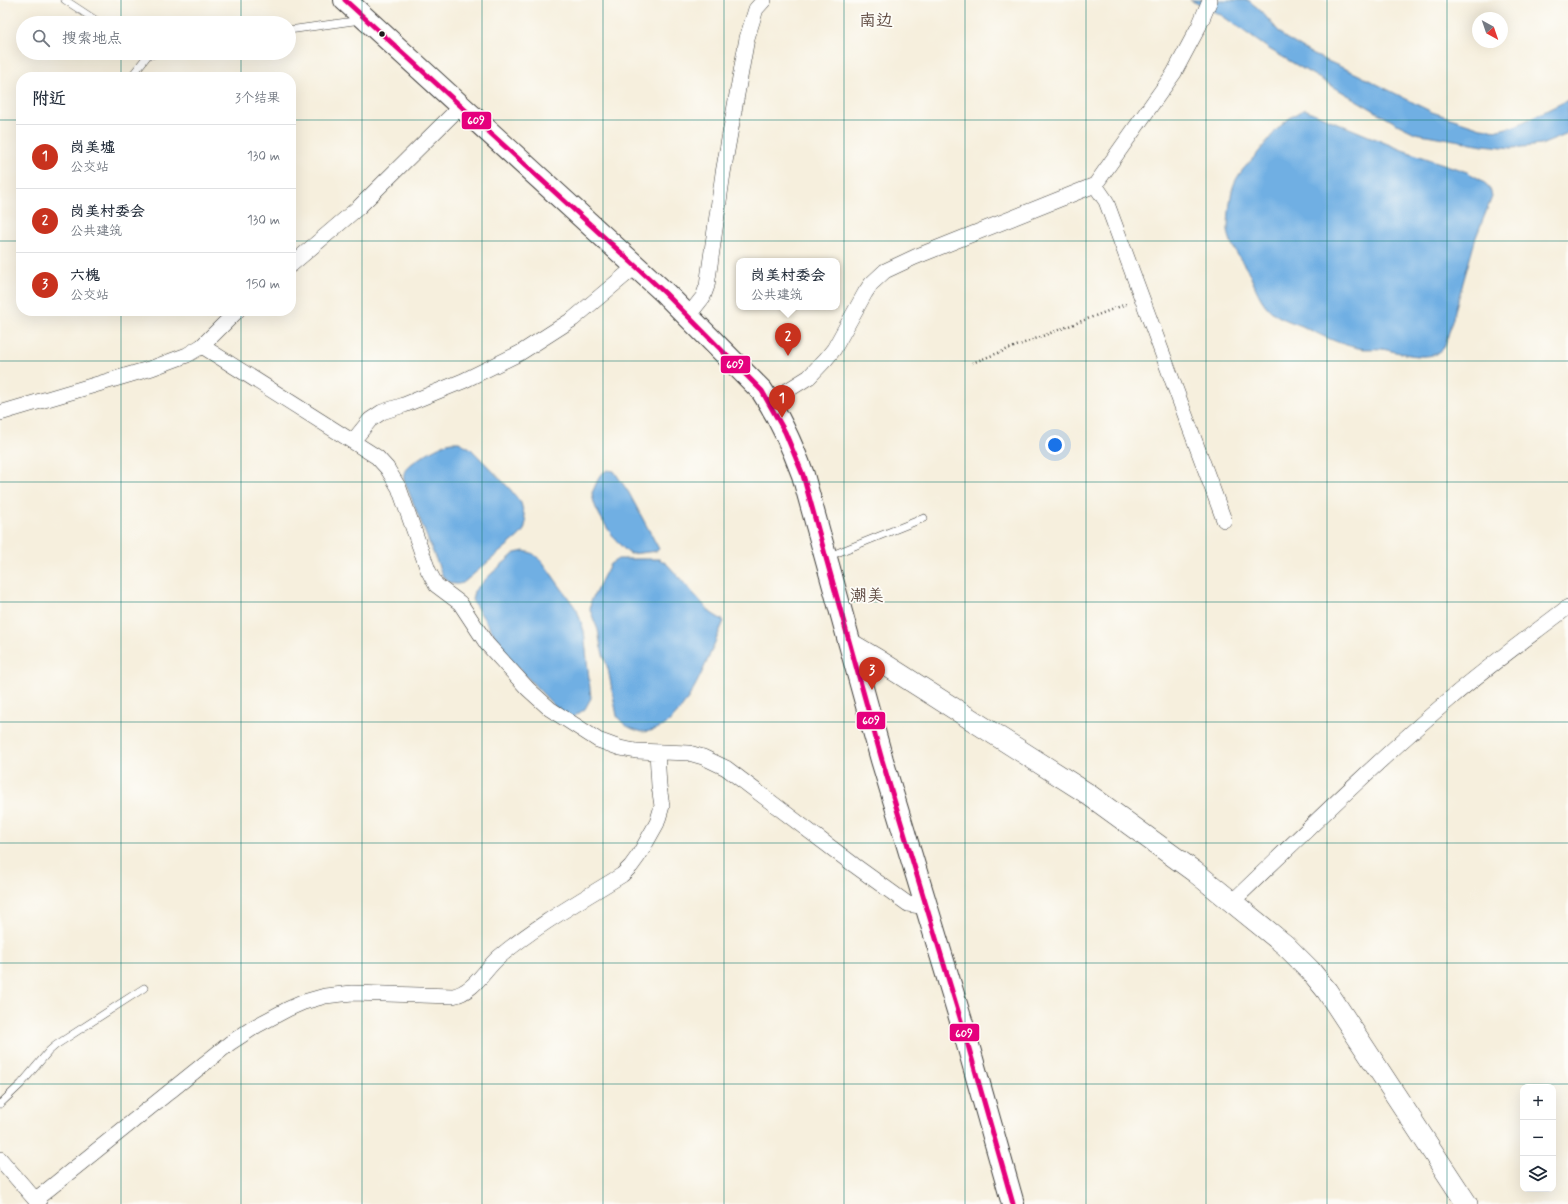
<!DOCTYPE html>
<html lang="zh">
<meta charset="utf-8">
<style>
body{margin:0;font-family:Mynerve,"LXGW WenKai TC",sans-serif;background:#f6f6f7;color:#1f2937}
.controls{position:absolute;right:12px;bottom:12px;display:grid;overflow:hidden;border-radius:8px;box-shadow:0 4px 16px #0002}
.controls button{width:36px;height:36px;display:grid;place-items:center;padding:0;border:0;border-bottom:1px solid #e0e1e3;background:#fff;color:#1f2937;font:20px sans-serif}
.compass{position:absolute;left:1472px;top:12px;width:36px;height:36px;border-radius:50%;background:#fff;box-shadow:0 4px 16px #0002;rotate:140deg}
.you{position:absolute;left:1055px;top:445px;width:14px;height:14px;margin:-10px;border:3px solid #fff;border-radius:50%;background:#1a73e8;box-shadow:0 0 0 6px #1a73e833}
.badge{display:grid;place-items:center;width:26px;height:26px;border-radius:50%;background:#c8321e;color:#fff;font-size:13px;font-weight:700}
.pin{position:absolute;translate:-50% -33px;filter:drop-shadow(0 1px 2px #0008)}
.pin::after{content:'';position:absolute;top:21px;width:14px;height:12px;background:inherit;clip-path:polygon(0 0,100% 0,50% 100%)}
.popup{position:absolute;left:736px;top:258px;width:104px;height:52px;box-sizing:border-box;display:grid;place-content:center;border-radius:8px;background:#fff;filter:drop-shadow(0 1px 3px #0005);font-size:13px;white-space:nowrap;color:#747a83}
.popup b{font-size:15px;color:#1f2937}
.popup::after{content:'';position:absolute;left:50%;top:100%;margin-left:-8px;border:8px solid transparent;border-top-color:#fff}
.list{margin:0;padding:0;list-style:none}
h2{display:flex;justify-content:space-between;align-items:center;height:52px;margin:0;padding:0 16px;font-size:17px}
h2 small{font-size:13px;font-weight:400;color:#747a83}
.list li{display:grid;grid-template-columns:26px 1fr auto;gap:12px;align-items:center;box-sizing:border-box;height:64px;padding:0 16px;border-top:1px solid #e0e1e3}
.list b{display:block;font-size:15px;white-space:nowrap}
.list p{margin:0;font-size:13px;white-space:nowrap;color:#747a83}
.list em{font-size:13px;font-style:normal;color:#747a83}
.icon{flex:none;width:22px;height:22px;fill:none;stroke:currentColor;stroke-width:2;stroke-linecap:round;stroke-linejoin:round}
.map{position:relative;flex:none;width:1568px;height:1204px;overflow:hidden}
.search{position:absolute;background:#fff;box-shadow:0 4px 16px #0002;left:16px;top:16px;width:280px;height:44px;display:flex;align-items:center;gap:10px;box-sizing:border-box;padding:0 14px;border-radius:22px;color:#747a83;font-size:15px}
.panel{position:absolute;background:#fff;box-shadow:0 4px 16px #0002;left:16px;top:72px;width:280px;height:244px;border-radius:16px}
.map>svg:first-child{display:block}
</style>
<div class="map">
<svg width="1568" height="1204" viewBox="0 0 1568 1204">
<rect width="100%" height="100%" fill="#fdfcf7"/>
<filter id="ink" filterUnits="userSpaceOnUse"><feTurbulence type="fractalNoise" baseFrequency=".025" numOctaves="2"/><feDisplacementMap in="SourceGraphic" scale="8" xChannelSelector="R" yChannelSelector="G"/><feConvolveMatrix kernelMatrix="1 2 1 2 8 2 1 2 1" color-interpolation-filters="sRGB"/></filter>
<filter id="wash" filterUnits="userSpaceOnUse"><feTurbulence type="fractalNoise" baseFrequency=".012" numOctaves="4" result="noise"/><feDisplacementMap in="SourceGraphic" scale="16" xChannelSelector="R" yChannelSelector="G"/><feGaussianBlur stdDeviation="0.9" result="paint"/><feColorMatrix in="noise" values="0 0 0 0 0 0 0 0 0 0 0 0 0 0 0 0 0 1.4 0 .05"/><feComposite in="paint" operator="in"/></filter>
<g filter="url(#wash)">
<rect width="100%" height="100%" fill="#f6efdd"/>
<path fill="#70afe3" stroke="#466680" d="M1190 0H1248L1259 9 1284 37 1314 55 1357 74 1432 112 1481 128 1498 130 1515 126 1568 100V134L1541 145 1512 148 1483 145 1415 133 1397 124 1269 49 1221 15Z
M1305 109 1311 112 1402 150 1467 172 1483 181 1491 191 1492 197 1476 237 1445 346C1434 365 1399 352 1382 349 1374 348 1366 350 1358 348 1339 344 1320 335 1302 326 1292 322 1281 319 1272 312 1259 301 1255 285 1248 271 1240 258 1230 246 1228 230 1228 219 1230 192 1235 182 1240 171 1249 163 1257 154 1273 134 1282 120 1305 109Z
M451 442H459L470 448 510 489 521 503 526 522 524 530 519 536 463 583C453 586 450 583 443 577L404 480C403 476 404 471 407 468 414 460 441 444 451 442Z
M607 470 614 471 629 493 659 549 657 551 631 554C621 550 604 524 599 514 595 508 593 500 592 493L600 475Z
M524 551 532 553 542 561 577 610 584 631 591 698 585 709 572 718 561 713 509 658 472 600 474 591 490 575 515 553Z
M618 559H659L667 564 711 613 724 621C710 652 688 720 654 730 649 731 644 733 639 731 629 728 623 725 617 716L608 669 601 648 598 630 590 610 591 601 610 564Z"/>
</g>
<g filter="url(#ink)">
<g fill="none" stroke-linecap="round" stroke-linejoin="round">
<g stroke="#3d3c39" stroke-width="8">
<path id="lane" d="M65 0 100 23
M289 30 361 20
M146 53 148 55 162 53
M131 77 148 55
M827 557 924 518
M0 1104 21 1084 49 1051 56 1045 144 988"/>
</g>
<g stroke="#3d3c39" stroke-width="16">
<path id="street" d="M1095 185 1106 201 1224 520
M291 265 359 207 461 106
M688 316 703 297 707 286 723 173 747 38 756 9 764 0
M202 346 377 457 387 468 399 488 428 570 436 585 460 603 487 644 528 689 550 709 598 740 620 748 636 751 689 753 703 757 726 768 854 865 908 904 926 907
M769 402 809 377 826 359 834 349 865 293 871 284 885 271 915 257 1095 185 1174 73 1199 26 1210 0
M0 413 152 368 187 355 202 346 237 311
M353 441 370 420 382 412 404 405 463 381 520 353 573 319 636 266
M1232 902C1304 833 1375 763 1451 698 1488 666 1529 637 1568 607
M0 1159 39 1204
M35 1200 230 1043 256 1026 288 1009 304 1002 325 996 352 993 453 996C474 992 484 970 499 957 537 925 580 901 622 875L631 866 639 855 657 823 662 806 659 786 657 752"/>
</g>
<g stroke="#3d3c39" stroke-width="22">
<path id="secondary" d="M851 644 878 660 1085 792 1195 872 1285 945 1310 970 1327 991 1467 1204"/>
</g>
<g stroke="#3d3c39" stroke-width="24">
<path id="primary" d="M345 0 665 293 762 391C780 418 792 445 803 475L882 760 962 1024 1013 1204"/>
</g>
<path stroke="#3d3c39" stroke-width="2.5" stroke-dasharray="1 3" stroke-linecap="butt" d="M972 363 1129 303"/>
<use href="#lane" stroke="#fff" stroke-width="7"/>
<use href="#street" stroke="#fff" stroke-width="15"/>
<use href="#secondary" stroke="#fff" stroke-width="21"/>
<use href="#primary" stroke="#fff" stroke-width="22"/>
<g stroke="#fdfcf7" stroke-width="8">
<path id="bus-1" d="M345 0 665 293 762 391 785 432 803 475 882 760 962 1024 1013 1204"/>
</g>
<use href="#bus-1" stroke="#e5007d" stroke-width="5"/>
</g>
</g>
<path fill="none" stroke="#0f766e" stroke-width="1" stroke-opacity="0.55" d="M121 0V23M241 0V23M362 0V1204M482 0V1204M603 0V1204M724 0V1204M844 0V1204M965 0V1204M1086 0V1204M1206 0V1204M1327 0V1204M1447 0V1204M121 53V77M241 53V77M0 120H21M291 120H1568M0 241H21M291 241H1568M121 311V1204M241 311V1204M0 361H1568M0 482H1568M0 602H1568M0 722H1568M0 843H1568M0 963H1568M0 1084H1568"/>
<circle fill="#1c1c1c" stroke="#fdfcf7" stroke-width="1.5" cx="382" cy="34" r="3.5"/>
<g text-anchor="middle" dominant-baseline="central" stroke-width="3.5" stroke-linejoin="round" paint-order="stroke">
<g font-size="17" fill="#604b42" stroke="#fdfcf7">
<text x="876" y="21">南边</text>
<text x="867" y="596">潮美</text>
</g>
</g>
<g stroke="#fdfcf7" stroke-width="1.5">
<rect x="461" y="111" width="31" height="19" rx="4" fill="#e5007d"/>
<rect x="720" y="355" width="31" height="19" rx="4" fill="#e5007d"/>
<rect x="856" y="711" width="30" height="19" rx="4" fill="#e5007d"/>
<rect x="949" y="1023" width="31" height="19" rx="4" fill="#e5007d"/>
</g>
<g font-size="11" text-anchor="middle" font-weight="bold" fill="#fff">
<text x="476" y="124">609</text>
<text x="735" y="368">609</text>
<text x="871" y="724">609</text>
<text x="964" y="1037">609</text>
</g>
</svg>
<div class="controls">
<button>+</button>
<button>−</button>
<button><svg class="icon" aria-label="layers" viewBox="0 0 24 24"><path d="M12 4l9 5-9 5-9-5zM3 14l9 5 9-5"/></svg></button>
</div>
<svg class="compass" viewBox="-18 -18 36 36"><path d="M0-13l5 13h-10z" fill="#e53935"/><path d="M0 13l5-13h-10z" fill="#747a83"/></svg>
<div class="you"></div>
<div class="pin badge" style="left:782px;top:418px">1</div>
<div class="pin badge" style="left:788px;top:356px">2</div>
<div class="popup"><b>岗美村委会</b>公共建筑</div>
<div class="pin badge" style="left:872px;top:690px">3</div>
<div class="search"><svg class="icon" aria-label="search" viewBox="0 0 24 24"><circle cx="10" cy="10" r="6"/><path d="M15 15l6 6"/></svg>搜索地点</div>
<section class="panel">
<h2>附近<small>3个结果</small></h2>
<ul class="list">
<li><span class="badge">1</span><div><b>岗美墟</b><p>公交站</p></div><em>130 m</em></li>
<li><span class="badge">2</span><div><b>岗美村委会</b><p>公共建筑</p></div><em>130 m</em></li>
<li><span class="badge">3</span><div><b>六槐</b><p>公交站</p></div><em>150 m</em></li>
</ul>
</section>
</div>
